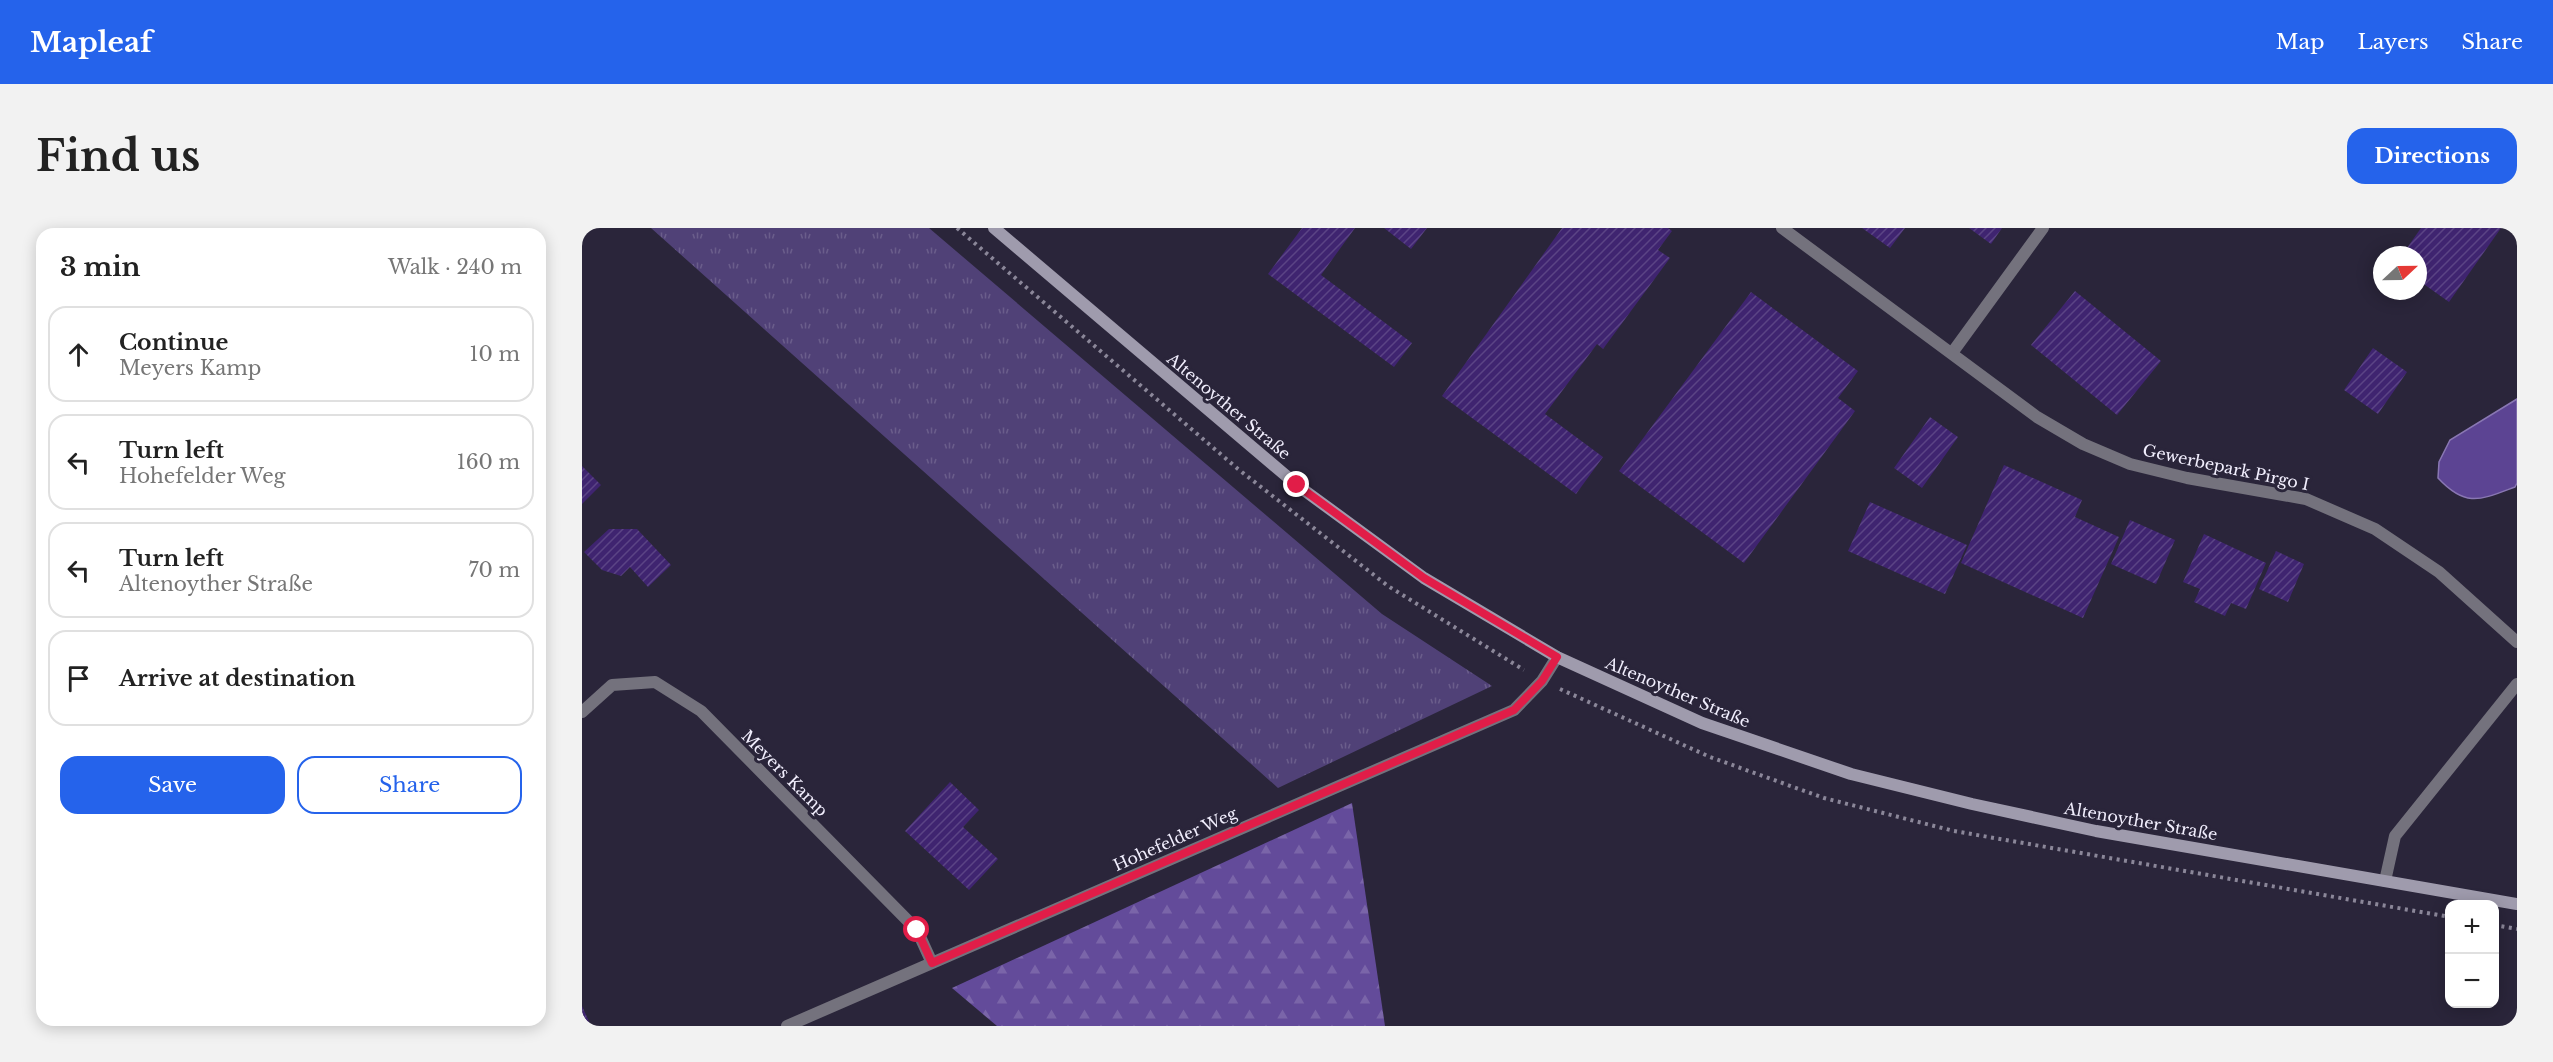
<!DOCTYPE html>
<meta charset="utf-8">
<style>
body{margin:0;font-family:"Libre Baskerville",serif;background:#f2f2f2;color:#222}
.controls{position:absolute;right:18px;bottom:18px;display:grid;overflow:hidden;border-radius:12px;box-shadow:0 3px 15px #0003}
.controls button{width:54px;height:54px;display:grid;place-items:center;padding:0;border:0;border-bottom:2px solid #e0e0e0;background:#fff;color:#222;font:30px sans-serif}
.compass{position:absolute;left:1791px;top:18px;width:54px;height:54px;border-radius:50%;background:#fff;box-shadow:0 3px 15px #0003;rotate:68deg}
.stop{position:absolute;width:18px;height:18px;margin:-14px;border:4px solid #e11d48;border-radius:50%;background:#fff}
.stop.end{background:#e11d48;border-color:#fff;box-shadow:0 2px 6px #0008}
.list{margin:0;padding:0;list-style:none}
h2{display:flex;justify-content:space-between;align-items:center;height:78px;margin:0;padding:0 24px;font-size:26px}
h2 small{font-size:20px;font-weight:400;color:#767676}
.list li{display:grid;grid-template-columns:39px 1fr auto;gap:18px;align-items:center;box-sizing:border-box;height:96px;margin:0 12px 12px;padding:0 12px;border:2px solid #e0e0e0;border-radius:18px}
.list b{display:block;font-size:22px;white-space:nowrap}
.list p{margin:0;font-size:20px;white-space:nowrap;color:#767676}
.list em{font-size:20px;font-style:normal;color:#767676}
.actions{display:flex;gap:12px;padding:18px 24px}
.actions a{flex:1;padding:14px 0;border:2px solid #2563eb;border-radius:18px;text-align:center;font-size:21px;color:#2563eb}
.actions .main{background:#2563eb;color:#fff}
.icon{flex:none;width:33px;height:33px;fill:none;stroke:currentColor;stroke-width:2;stroke-linecap:round;stroke-linejoin:round}
.map{position:relative;flex:none;width:1935px;height:798px;overflow:hidden;border-radius:18px}
header{display:flex;align-items:center;gap:36px;box-sizing:border-box;height:84px;padding:0 30px;background:#2563eb;color:#fff}
header strong{font-size:28px}
nav{display:flex;gap:33px;margin-inline-start:auto;font-size:21px}
.intro{display:flex;align-items:center;justify-content:space-between;box-sizing:border-box;height:144px;padding:0 36px}
h1{margin:0;font-size:42px}
.button{padding:15px 27px;border-radius:18px;background:#2563eb;color:#fff;font-size:21px;font-weight:700}
main{display:flex;gap:36px;padding:0 36px}
aside{flex:1;background:#fff;border-radius:18px;box-shadow:0 3px 15px #0003}
.map>svg:first-child{display:block}
</style>
<header>
<strong>Mapleaf</strong>
<nav><a>Map</a><a>Layers</a><a>Share</a></nav>
</header>
<div class="intro"><h1>Find us</h1><a class="button">Directions</a></div>
<main>
<aside>
<h2>3 min<small>Walk · 240 m</small></h2>
<ul class="list">
<li><svg class="icon" aria-label="ahead" viewBox="0 0 24 24"><path d="M12 20V5M6 11l6-6 6 6"/></svg><div><b>Continue</b><p>Meyers Kamp</p></div><em>10 m</em></li>
<li><svg class="icon" aria-label="left" viewBox="0 0 24 24"><path d="M17 20v-9H6M10 6l-5 5 5 5"/></svg><div><b>Turn left</b><p>Hohefelder Weg</p></div><em>160 m</em></li>
<li><svg class="icon" aria-label="left" viewBox="0 0 24 24"><path d="M17 20v-9H6M10 6l-5 5 5 5"/></svg><div><b>Turn left</b><p>Altenoyther Straße</p></div><em>70 m</em></li>
<li><svg class="icon" aria-label="arrive" viewBox="0 0 24 24"><path d="M6 21V4h12l-3 4 3 4H6"/></svg><div><b>Arrive at destination</b></div></li>
</ul>
<div class="actions"><a class="main">Save</a><a>Share</a></div>
</aside>
<div class="map">
<svg width="1935" height="798" viewBox="0 0 1935 798">
<defs>
<pattern id="grass-tufts" width="24" height="20" patternUnits="userSpaceOnUse" patternTransform="scale(1.5)"><rect width="24" height="20" fill="#504177"/><path d="M3 7l-1-3M5 7V3M7 7l1-3M15 17l-1-3M17 17v-4M19 17l1-3" fill="none" stroke="#6a5d8b"/></pattern>
<pattern id="forest-firs" width="22" height="20" patternUnits="userSpaceOnUse" patternTransform="scale(1.5)"><rect width="22" height="20" fill="#634b9a"/><path d="M5 1l3.5 6h-7zM16 11l3.5 6h-7z" fill="#7a65a9"/></pattern>
<pattern id="building-hatch" width="6" height="6" patternUnits="userSpaceOnUse" patternTransform="scale(1.5)"><rect width="6" height="6" fill="#3f2470"/><path d="M-1 1l2-2M0 6l6-6M5 7l2-2" fill="none" stroke="#5b4485"/></pattern>
</defs>
<rect width="100%" height="100%" fill="#2a253a"/>
<path fill="url(#grass-tufts)" d="M69 0H347L800 386 910 458 696 560Z"/>
<path fill="url(#forest-firs)" d="M770 575 803 798H415L370 760Z"/>
<path fill="#5c4493" stroke="#8977b3" stroke-width="1.5" d="M1935 171V255L1933 259C1898 272 1884 280 1856 250L1857 234 1868 212Z"/>
<path fill="url(#building-hatch)" d="M720 0H773L739 47 830 115 812 139 686 46Z
M802 0H845L829 21Z
M980 0H1086L1090 3 1076 22 1088 30 1021 121 1015 116 963 186 1021 229 994 266 860 168Z
M1280 0H1323L1308 20Z
M1387 0H1420L1409 16Z
M1839 0H1919L1867 74 1836 52V27H1820Z
M1493 63 1579 133 1535 187 1449 117Z
M1169 64 1276 143 1256 170 1273 183 1162 335 1037 243Z
M1791 120 1825 144 1796 186 1762 162Z
M1348 189 1376 209 1340 260 1312 240Z
M1422 237 1500 272 1493 289 1537 309 1501 390 1379 335Z
M0 238 19 257 0 276Z
M1288 274 1385 317 1363 366 1266 323Z
M1548 292 1593 312 1574 356 1529 336Z
M27 301H55L89 337 66 359 48 339 39 348 20 342 2 324Z
M1622 306 1684 335 1664 381 1649 375 1643 388 1612 374 1618 361 1601 354Z
M1694 323 1722 336 1706 374 1677 361Z
M368 554 397 582 381 599 416 631 387 662 323 603Z
M0 778 9 798H0Z"/>
<g fill="none" stroke-linecap="round" stroke-linejoin="round">
<path stroke="#8b8799" stroke-width="4" stroke-dasharray="3 4.5" stroke-linecap="butt" d="M375 0 656 241 806 358 942 442
M978 461 1128 529 1242 570 1372 603 1868 689
M1912 697 1935 701"/>
<path stroke="#74727d" stroke-width="12" d="M1370 125 1461 0"/>
<path stroke="#74727d" stroke-width="12" d="M1200 0 1455 189 1501 216 1548 236 1605 250 1724 271 1793 301 1857 344 1935 414
M0 484 30 457 73 454 119 483 335 702 350 735
M1803 653 1813 608 1935 456
M205 798 932 482 960 453 975 429"/>
<path stroke="#9f9bad" stroke-width="12" d="M412 0 715 257 842 350 975 429 1120 495 1269 546 1390 576 1514 603 1935 676"/>
</g>
<g fill="none" stroke-linecap="round" stroke-linejoin="round">
<path stroke="#e11d48" stroke-width="8" d="M335 702 350 735 932 482 960 453 975 429 842 350 715 257"/>
</g>
<g text-anchor="middle" dominant-baseline="central" stroke-width="6" stroke-linejoin="round" paint-order="stroke">
<g font-size="16" fill="#f1eefd" stroke="#2a253a">
<text transform="translate(647 178) rotate(40)">Altenoyther Straße</text>
<text transform="translate(1644 239) rotate(12)">Gewerbepark Pirgo I</text>
<text transform="translate(1096 464) rotate(23)">Altenoyther Straße</text>
<text transform="translate(203 545) rotate(45)">Meyers Kamp</text>
<text transform="translate(1559 593) rotate(10)">Altenoyther Straße</text>
<text transform="translate(593 611) rotate(-24)">Hohefelder Weg</text>
</g>
</g>
</svg>
<div class="controls">
<button>+</button>
<button>−</button>
</div>
<svg class="compass" viewBox="-18 -18 36 36"><path d="M0-13l5 13h-10z" fill="#e53935"/><path d="M0 13l5-13h-10z" fill="#767676"/></svg>
<div class="stop" style="left:335px;top:702px"></div>
<div class="stop end" style="left:715px;top:257px"></div>
</div>
</main>
